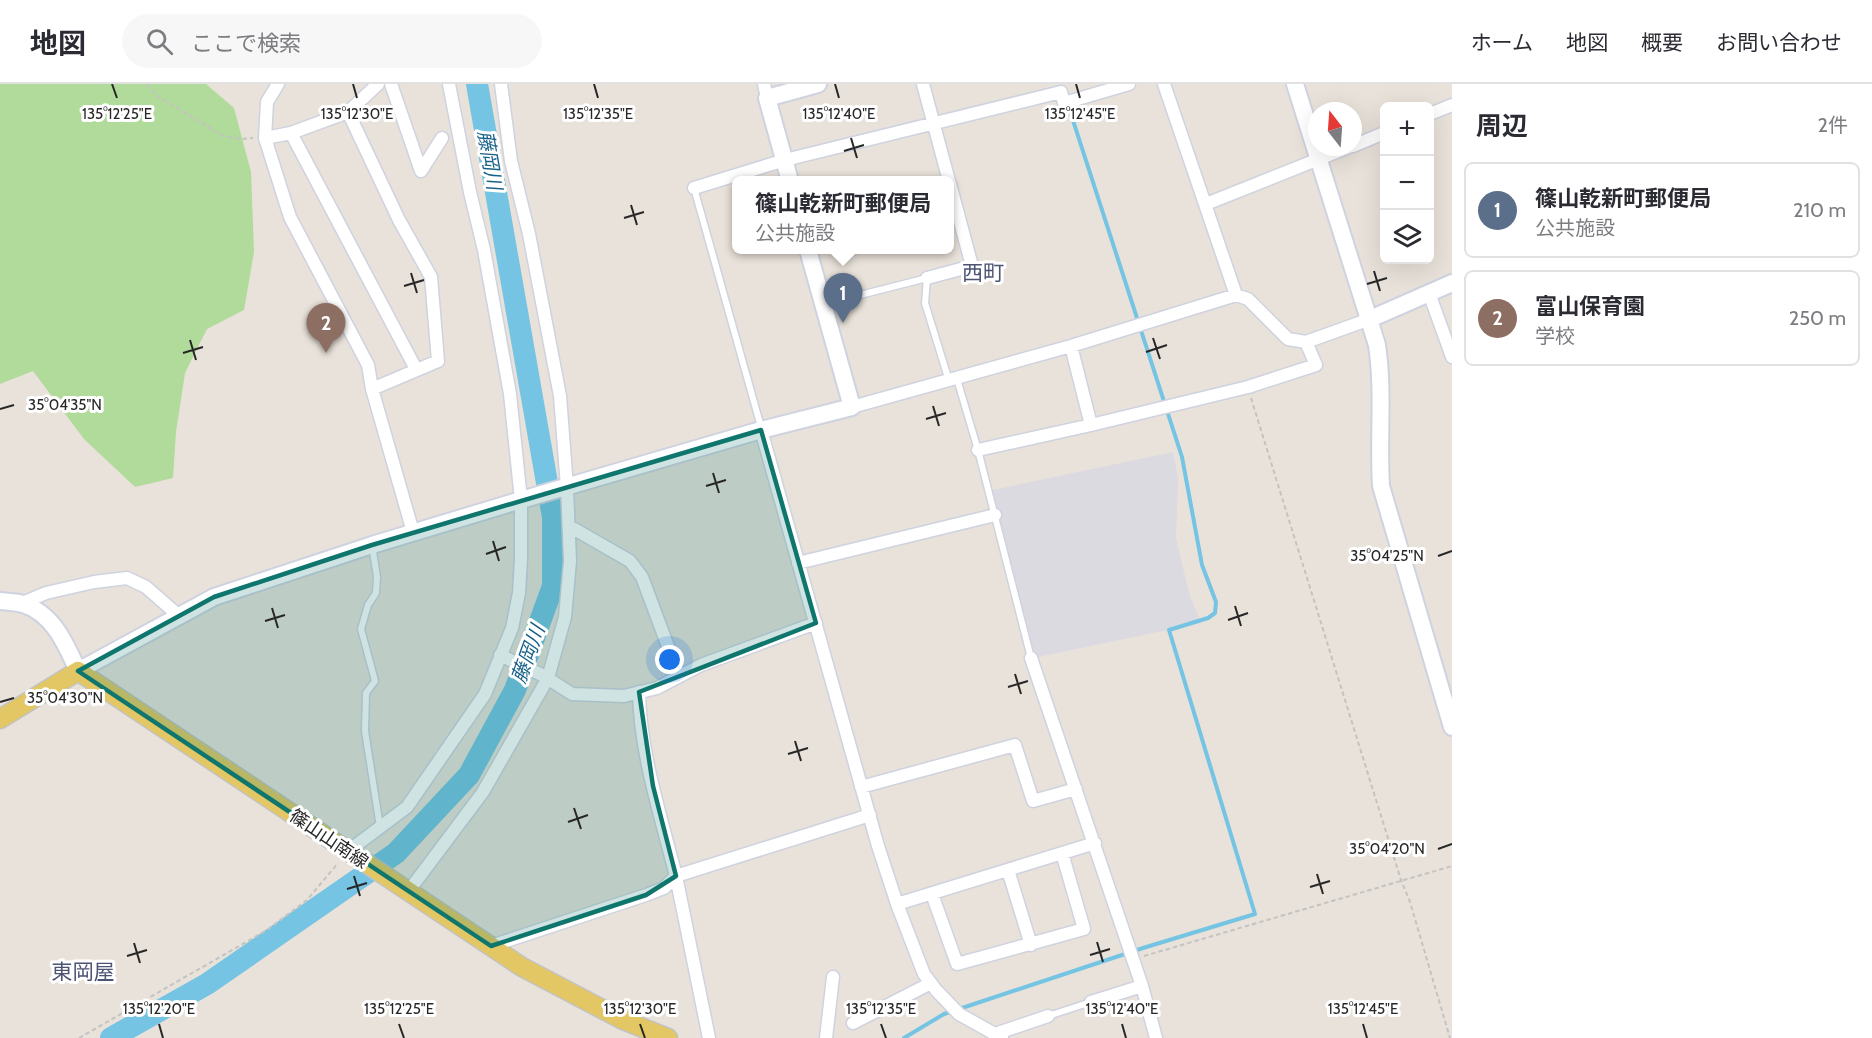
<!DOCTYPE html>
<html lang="ja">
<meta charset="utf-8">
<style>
body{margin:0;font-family:Cabin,"Noto Sans JP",sans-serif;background:#f7f7f7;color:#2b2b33}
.controls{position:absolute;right:18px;top:18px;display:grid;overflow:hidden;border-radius:9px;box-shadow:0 6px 24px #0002}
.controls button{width:54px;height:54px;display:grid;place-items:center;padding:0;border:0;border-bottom:2px solid #e1e1e2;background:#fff;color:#2b2b33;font:30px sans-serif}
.compass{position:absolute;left:1308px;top:18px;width:54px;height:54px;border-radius:50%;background:#fff;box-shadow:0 6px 24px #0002;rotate:343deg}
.you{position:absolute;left:670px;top:576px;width:21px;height:21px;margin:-15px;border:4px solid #fff;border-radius:50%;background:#1a73e8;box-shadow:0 0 0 9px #1a73e833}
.badge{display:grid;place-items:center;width:39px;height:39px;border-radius:50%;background:#7c3aed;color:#fff;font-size:20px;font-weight:700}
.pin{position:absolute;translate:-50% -50px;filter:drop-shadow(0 2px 3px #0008)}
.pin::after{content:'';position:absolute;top:32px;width:21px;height:18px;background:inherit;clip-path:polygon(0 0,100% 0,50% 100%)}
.popup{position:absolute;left:732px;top:92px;width:222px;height:78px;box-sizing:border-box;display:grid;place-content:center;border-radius:9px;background:#fff;filter:drop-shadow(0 2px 4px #0005);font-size:20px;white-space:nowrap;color:#7c7c81}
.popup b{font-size:22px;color:#2b2b33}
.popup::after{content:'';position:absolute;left:50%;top:100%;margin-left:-12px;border:12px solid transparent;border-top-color:#fff}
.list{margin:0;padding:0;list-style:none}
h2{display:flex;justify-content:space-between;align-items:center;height:78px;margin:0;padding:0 24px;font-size:26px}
h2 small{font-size:20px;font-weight:400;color:#7c7c81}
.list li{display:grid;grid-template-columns:39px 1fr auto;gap:18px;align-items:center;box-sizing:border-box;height:96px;margin:0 12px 12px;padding:0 12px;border:2px solid #e1e1e2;border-radius:9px}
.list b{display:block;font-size:22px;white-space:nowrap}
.list p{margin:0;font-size:20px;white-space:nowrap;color:#7c7c81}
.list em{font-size:20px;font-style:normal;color:#7c7c81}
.icon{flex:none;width:33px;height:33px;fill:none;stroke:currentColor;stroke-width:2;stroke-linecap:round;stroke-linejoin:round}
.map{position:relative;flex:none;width:1452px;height:954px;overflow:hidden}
header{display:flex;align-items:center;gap:36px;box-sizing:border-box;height:84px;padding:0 30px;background:#fff;border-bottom:2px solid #e1e1e2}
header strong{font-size:28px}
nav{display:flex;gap:33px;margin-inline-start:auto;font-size:21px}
.search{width:420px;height:54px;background:#f7f7f7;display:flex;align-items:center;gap:15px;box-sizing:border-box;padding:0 21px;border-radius:33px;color:#7c7c81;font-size:22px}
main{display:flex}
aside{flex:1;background:#fff}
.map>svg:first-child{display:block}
</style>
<header>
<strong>地図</strong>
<div class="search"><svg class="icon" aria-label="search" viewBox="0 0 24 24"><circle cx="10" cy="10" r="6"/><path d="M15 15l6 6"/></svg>ここで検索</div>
<nav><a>ホーム</a><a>地図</a><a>概要</a><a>お問い合わせ</a></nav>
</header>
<main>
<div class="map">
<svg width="1452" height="954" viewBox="0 0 1452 954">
<rect width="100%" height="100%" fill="#e9e2da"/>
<path fill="#dcdae1" d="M1173 368 1178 395 1176 454 1189 509 1201 539 1033 574 988 407Z"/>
<path fill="#b0db9a" d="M0 0H206L234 24 251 88 254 168 244 226 207 245 185 289 176 348 173 394 135 403 84 355 33 287 0 300Z"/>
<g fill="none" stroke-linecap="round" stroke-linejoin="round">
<path stroke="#75c4e3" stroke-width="4" d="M904 954 944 930 1143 864 1255 830 1169 546 1208 534 1215 529 1216 518 1202 481 1182 373 1068 21"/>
<path stroke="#75c4e3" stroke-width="22" d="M111 954 207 900 396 769 469 691 515 606 553 502V433L477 0"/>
<g stroke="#cfd2df" stroke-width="9">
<path id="lane" d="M694 104 761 343
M825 220 927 194 925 219 949 297
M957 295 978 366 1031 574
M372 461 377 493 376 509 368 521 361 545 375 597 366 609 365 647 380 743
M1048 932 1091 918"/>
</g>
<g stroke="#cfd2df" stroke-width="15">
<path id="street" d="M278 0 267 18 265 54 290 133 368 281 372 305 413 448
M391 0 421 87 442 54
M764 0 767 14
M923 0 949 97
M1164 0 1236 211
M1430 30 1452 21
M291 49 416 285
M265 54 291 49 348 28
M1353 62 1384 49
M694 104 785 76 1061 8 1064 19 1129 0
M1206 120 1349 63
M927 194 972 182 950 100
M1429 209 1452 273
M1071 262 1091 341 1248 303 1316 281 1306 258
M372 305 438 277 431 193 399 136 348 28 378 0
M852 323 1071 262 1236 211 1248 215 1288 255 1306 258 1370 235
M761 346 878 762 897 820 924 890 936 906 959 930 1002 954
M978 366 1091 341
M569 442 630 477 642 493 679 592
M798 479 995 431
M20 520 46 509 94 498 127 494 146 503 178 531
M500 571 544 592 572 610 624 612 657 604 701 581 816 539
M1031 574 1142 902 1156 954
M861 703 1015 661 1033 717 1076 705
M347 768 407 723 485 610 512 544 519 509 521 475V416L510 310 484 166 470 108 449 0
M1008 786 1031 861
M408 808 483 708 548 594 565 533 570 477 567 403 560 312 529 150 511 77 501 0
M932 810 957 880 1084 845 1062 769
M897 820 1095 759
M491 862 646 811 664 804 676 792C661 733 640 669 639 608
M1091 918 1142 902
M853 939 931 899
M995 950 1048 932
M709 954 676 792 870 731
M826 954 833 893"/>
</g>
<g stroke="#cfd2df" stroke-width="20">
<path id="secondary" d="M1295 0 1377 261C1384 307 1378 355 1381 402L1452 643
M790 97 767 14 818 0
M1370 235 1452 199
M0 517C7 518 16 518 23 520 54 530 66 561 78 587L214 513 372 461 521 416 761 346 852 323 808 166"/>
</g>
<g stroke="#c3c3c3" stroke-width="21">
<path id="primary" d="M0 635 78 587 522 883 623 936 668 954"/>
</g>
<path stroke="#c3c3c3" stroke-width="2" stroke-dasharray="4.5 3" stroke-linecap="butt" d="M147 0 156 11 223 52 242 55 253 54
M1251 314 1401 796 1410 818 1450 954
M1144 872 1452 782
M79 954 267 846 307 816 338 779"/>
<use href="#lane" stroke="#fff" stroke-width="6"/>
<use href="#street" stroke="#fff" stroke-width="12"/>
<use href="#secondary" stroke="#fff" stroke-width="16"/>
<use href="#primary" stroke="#e3c764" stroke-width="18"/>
</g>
<path fill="#0f766e" fill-opacity="0.2" stroke="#0f766e" stroke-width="4.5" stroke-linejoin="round" d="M761 346 816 539 639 608 653 702 676 792 646 811 491 862 78 587 214 513 372 461Z"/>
<path fill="none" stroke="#272727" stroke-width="2" d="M112 0 117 14M353 0 357 14M594 0 598 14M835 0 839 14M1076 0 1080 14M851 54 857 74M844 67 864 61M631 121 637 141M624 134 644 128M1374 187 1380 207M411 189 417 209M1367 200 1387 194M404 202 424 196M1153 254 1160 275M190 256 196 276M1146 268 1167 261M183 269 203 263M933 322 939 342M0 325 14 321M926 335 946 329M713 389 719 409M706 402 726 396M493 457 499 477M486 470 506 463M1438 472 1452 467M1235 522 1241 542M272 524 278 544M1228 536 1248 529M265 537 285 531M1015 590 1021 610M1008 603 1028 597M0 618 14 614M795 657 801 677M788 670 808 664M574 724 581 745M568 738 588 731M1438 765 1452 760M1317 790 1323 810M354 792 360 812M1310 803 1330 797M347 805 367 799M1097 858 1103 878M134 859 140 879M1090 871 1110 865M127 872 147 866M159 940 163 954M399 940 404 954M640 940 645 954M881 940 886 954M1122 940 1126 954M1363 940 1367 954"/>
<g text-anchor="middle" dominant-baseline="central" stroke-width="6" stroke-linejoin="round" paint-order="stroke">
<g font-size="18" fill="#272727" stroke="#fff">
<text transform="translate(329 755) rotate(34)">篠山山南線</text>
</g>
<g font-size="20" font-style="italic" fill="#18628a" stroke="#fff">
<text transform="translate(490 76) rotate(80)">藤岡川</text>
<text transform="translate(528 570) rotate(-70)">藤岡川</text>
</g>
<g font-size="21" fill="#4c5373" stroke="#fff">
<text x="983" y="188">西町</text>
<text x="83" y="887">東岡屋</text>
</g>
</g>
<g font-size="15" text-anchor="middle" fill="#272727" stroke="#fff" stroke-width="6" stroke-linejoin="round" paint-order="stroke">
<text x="117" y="35">135°12'25"E</text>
<text x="357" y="35">135°12'30"E</text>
<text x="598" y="35">135°12'35"E</text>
<text x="839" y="35">135°12'40"E</text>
<text x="1080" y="35">135°12'45"E</text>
<text x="65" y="326">35°04'35"N</text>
<text x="1387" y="477">35°04'25"N</text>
<text x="65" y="619">35°04'30"N</text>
<text x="1387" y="770">35°04'20"N</text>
<text x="159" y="930">135°12'20"E</text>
<text x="399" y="930">135°12'25"E</text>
<text x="640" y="930">135°12'30"E</text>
<text x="881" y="930">135°12'35"E</text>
<text x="1122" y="930">135°12'40"E</text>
<text x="1363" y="930">135°12'45"E</text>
</g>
</svg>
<div class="controls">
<button>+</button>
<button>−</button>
<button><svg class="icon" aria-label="layers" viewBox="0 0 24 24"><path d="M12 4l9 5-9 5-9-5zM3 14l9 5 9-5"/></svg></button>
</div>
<svg class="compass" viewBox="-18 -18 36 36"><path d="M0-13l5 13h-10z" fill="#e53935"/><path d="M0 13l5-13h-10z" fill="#7c7c81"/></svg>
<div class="you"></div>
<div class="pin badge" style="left:843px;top:239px;background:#5c6f8a">1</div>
<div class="popup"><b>篠山乾新町郵便局</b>公共施設</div>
<div class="pin badge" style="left:326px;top:269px;background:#8d6e63">2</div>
</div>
<aside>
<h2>周辺<small>2件</small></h2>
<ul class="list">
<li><span class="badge" style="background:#5c6f8a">1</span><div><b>篠山乾新町郵便局</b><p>公共施設</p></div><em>210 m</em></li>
<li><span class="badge" style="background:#8d6e63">2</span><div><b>富山保育園</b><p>学校</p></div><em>250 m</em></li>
</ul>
</aside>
</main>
